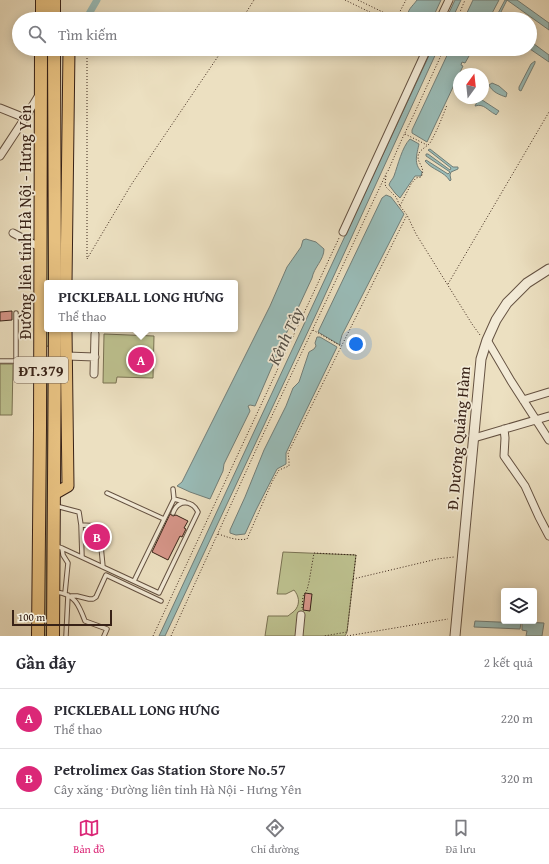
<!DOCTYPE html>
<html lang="vi">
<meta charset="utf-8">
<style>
body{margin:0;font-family:"Gentium Book Plus",serif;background:#f7f7f7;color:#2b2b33}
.controls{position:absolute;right:12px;bottom:12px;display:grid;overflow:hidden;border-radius:4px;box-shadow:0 2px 10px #0003}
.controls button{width:36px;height:36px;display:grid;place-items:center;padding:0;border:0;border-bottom:1px solid #e1e1e2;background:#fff;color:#2b2b33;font:20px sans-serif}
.compass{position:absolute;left:453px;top:68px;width:36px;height:36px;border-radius:50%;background:#fff;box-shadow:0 2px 10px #0003;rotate:15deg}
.scale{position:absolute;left:12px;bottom:10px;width:100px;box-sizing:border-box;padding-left:4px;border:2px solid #382217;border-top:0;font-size:11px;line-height:14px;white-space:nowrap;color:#382217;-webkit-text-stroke:3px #f3ebd7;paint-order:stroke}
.you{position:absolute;left:356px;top:344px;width:14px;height:14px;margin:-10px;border:3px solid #fff;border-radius:50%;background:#1a73e8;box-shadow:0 0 0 6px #1a73e833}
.badge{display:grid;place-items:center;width:26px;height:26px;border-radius:50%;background:#db2777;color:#fff;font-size:13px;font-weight:700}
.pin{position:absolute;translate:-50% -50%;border:2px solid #fff;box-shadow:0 1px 4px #0006}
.popup{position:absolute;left:44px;top:280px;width:194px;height:52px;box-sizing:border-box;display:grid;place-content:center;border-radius:4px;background:#fff;filter:drop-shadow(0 1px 3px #0005);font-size:13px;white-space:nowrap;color:#7c7c81}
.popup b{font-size:15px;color:#2b2b33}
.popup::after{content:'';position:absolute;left:50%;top:100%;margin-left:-8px;border:8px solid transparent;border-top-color:#fff}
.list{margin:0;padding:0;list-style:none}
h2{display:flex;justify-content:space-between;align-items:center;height:52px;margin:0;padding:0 16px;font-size:17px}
h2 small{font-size:13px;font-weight:400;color:#7c7c81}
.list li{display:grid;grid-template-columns:26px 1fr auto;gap:12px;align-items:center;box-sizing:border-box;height:60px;padding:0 16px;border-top:1px solid #e1e1e2}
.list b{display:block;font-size:15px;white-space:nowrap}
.list p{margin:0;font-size:13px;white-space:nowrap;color:#7c7c81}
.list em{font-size:13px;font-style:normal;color:#7c7c81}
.icon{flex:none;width:22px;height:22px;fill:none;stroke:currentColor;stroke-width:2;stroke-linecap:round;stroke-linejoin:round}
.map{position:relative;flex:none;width:549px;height:636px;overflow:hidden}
.search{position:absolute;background:#fff;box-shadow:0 2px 10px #0003;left:12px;right:12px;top:12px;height:44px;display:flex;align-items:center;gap:10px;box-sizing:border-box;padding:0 14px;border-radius:22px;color:#7c7c81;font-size:15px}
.sheet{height:172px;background:#fff}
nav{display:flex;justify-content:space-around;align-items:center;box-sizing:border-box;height:56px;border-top:1px solid #e1e1e2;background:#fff;font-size:11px;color:#7c7c81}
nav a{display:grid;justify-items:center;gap:2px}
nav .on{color:#db2777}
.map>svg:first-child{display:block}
</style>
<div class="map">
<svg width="549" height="636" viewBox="0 0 549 636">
<rect width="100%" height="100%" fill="#ece0c1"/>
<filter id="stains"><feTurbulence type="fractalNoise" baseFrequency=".005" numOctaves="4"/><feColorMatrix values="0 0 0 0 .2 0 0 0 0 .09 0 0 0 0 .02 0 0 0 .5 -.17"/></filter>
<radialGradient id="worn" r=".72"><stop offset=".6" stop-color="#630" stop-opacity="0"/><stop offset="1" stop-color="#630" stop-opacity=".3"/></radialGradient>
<path fill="#bdc18f" stroke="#7a7253" d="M48 79 49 283H47V329H49V344L47 347 44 346 45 84Z
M104 334 154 336 153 378 117 377 116 383H103Z
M45 360 47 361 48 364 46 636H43Z
M0 364H13L12 415H0Z
M283 552 356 555 347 632 345 636H265L268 616H288C290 614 294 612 296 609 300 603 299 596 294 590L286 594H277Z"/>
<path fill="#99bcb8" stroke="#727e78" d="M417 0H441L435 13V17H433L432 19H408C406 10 413 6 417 0Z
M455 0H461L452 19H446Z
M473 0H499L489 19H464Z
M505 0H517L549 23V30L507 0 498 18 499 19H495Z
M530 41 549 55V62L530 49Z
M432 49H438L319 308 165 636H159Z
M450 49H473L465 63 462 62 461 65 463 66 427 142 412 133V130Z
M535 61V63L521 91 519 90V87L531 64Z
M492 83 499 86 507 93 506 97C500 95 492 92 489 85Z
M470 98H479L499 111 496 115 495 114C488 111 484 103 475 106L477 102Z
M410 139 419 144C417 154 413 164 422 172L421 176H415L400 198 395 193 389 185C390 181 393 179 394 176 398 165 402 147 410 139Z
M430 149 453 167H458V169L451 172 450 175 451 180 450 181C444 171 432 170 425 161L426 160 448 174 450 172 426 156V154H428L450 170 451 168 428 150Z
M386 195 391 197 404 214 342 335 340 342V345L318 332 382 198Z
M306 239 316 242 324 249C324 260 314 267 312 278L286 334 255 406 250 405 248 406 250 411 224 464 223 471 210 499 190 492 177 486 182 482 270 306 287 267 301 247 303 240Z
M317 337H320L337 347 302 419 286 453V464L277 469 256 510 245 534 236 535 230 533V530L245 497 264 450 286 406 293 388 299 382 309 352 314 349 316 346 315 343Z
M475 621 521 623 520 629 474 627Z
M522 622 544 623 542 636H526L527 631 522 630Z"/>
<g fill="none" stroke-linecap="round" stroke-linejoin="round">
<path stroke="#99bcb8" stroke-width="7" d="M86 19 97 0"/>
</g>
<path fill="#d7968a" stroke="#382217" d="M12 311V320L0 321V312Z
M170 514 173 516 176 515 188 521 184 528 186 529 182 537 180 536 168 560 152 552Z
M305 593 312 594 310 611 303 610Z"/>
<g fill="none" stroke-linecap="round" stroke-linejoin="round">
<g stroke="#655242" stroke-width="5.5">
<path id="service" d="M0 361H37
M16 361V313
M173 489 174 499
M107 493 164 519
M56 506 79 512 81 525 99 526 103 567
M81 525 82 557
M56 546 62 548 159 593 198 512C192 500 178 499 173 513
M62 548 63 555 68 563 65 593
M134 581 174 499 185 502
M56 592C75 594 79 605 85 621L107 629 104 636
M71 596H77L89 599H93L96 597 106 575 161 601
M66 636 68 595"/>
</g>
<g stroke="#655242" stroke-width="9">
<path id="minor" d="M440 19 449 0
M0 108 25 118 39 95
M0 156 25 118
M343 232 427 49
M13 233 41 248
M487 340 511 381 549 440
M67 356 95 357
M94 374 95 334
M523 400 549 392
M504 429 505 438 504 456 525 486 539 517 549 536
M474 438 549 416
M299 636 301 615"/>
</g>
<g stroke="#655242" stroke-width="11">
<path id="tertiary" d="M455 636 481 359 487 340 496 320 507 303 527 283 549 269"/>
</g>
<g stroke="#382217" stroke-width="13">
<path id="primary" d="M66 283 69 49
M54 494 68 486 66 329"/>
</g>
<g stroke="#382217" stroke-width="14">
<path id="trunk" d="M42 19V0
M54 19V0
M54 49 55 283
M38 636 40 428 41 49
M53 636 55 329"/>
</g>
<path stroke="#382217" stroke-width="1" stroke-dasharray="1 2" stroke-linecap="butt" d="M345 0 384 19
M358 0 397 19
M242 19 254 0
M396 19 406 0
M457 19 465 0
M87 49V259L131 185 223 49
M405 134 427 145
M388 171 402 139 415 112 444 49
M386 176 385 184 386 187 396 197 400 206 407 215 416 234 472 324 480 335
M400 206 411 184 416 178 421 177C426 168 418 164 418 157 418 150 427 147 430 143 437 131 442 118 447 105
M448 284 549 112
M313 330 341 346
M218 534C228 537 236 541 247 539L272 482 279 470 289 466V460L288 453 407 215
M353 579 437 559 454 557
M302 608 303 596 307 590 309 582 314 553 356 555 347 632 324 636
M153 636 339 238
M171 636 260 441 387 172
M347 636 448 619"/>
<use href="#service" stroke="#f3ebd7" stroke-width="3.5"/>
<use href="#minor" stroke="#f3ebd7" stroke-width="7"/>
<use href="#tertiary" stroke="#f3ebd7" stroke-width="9"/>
<use href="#primary" stroke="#e6c080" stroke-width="11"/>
<use href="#trunk" stroke="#e6c080" stroke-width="12"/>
</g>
<g text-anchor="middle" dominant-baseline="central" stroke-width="3.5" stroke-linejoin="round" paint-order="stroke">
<rect fill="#f3ebd7" stroke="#705e51" stroke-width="1" x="14" y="357" width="54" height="26" rx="3"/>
<g font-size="15" font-weight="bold" fill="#382217">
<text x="41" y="370">ĐT.379</text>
</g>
<g font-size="16" fill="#382217" stroke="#f3ebd7">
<text transform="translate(25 222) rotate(-90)">Đường liên tỉnh Hà Nội - Hưng Yên</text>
<text transform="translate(458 438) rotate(-85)">Đ. Dương Quảng Hàm</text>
</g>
<g font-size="17" font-style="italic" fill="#555047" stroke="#f3ebd7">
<text transform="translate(285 336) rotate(-65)">Kênh Tây</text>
</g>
</g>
<rect width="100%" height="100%" filter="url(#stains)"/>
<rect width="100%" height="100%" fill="url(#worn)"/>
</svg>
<div class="controls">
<button><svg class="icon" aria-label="layers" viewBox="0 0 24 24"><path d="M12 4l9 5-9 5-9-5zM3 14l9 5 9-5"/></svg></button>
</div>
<svg class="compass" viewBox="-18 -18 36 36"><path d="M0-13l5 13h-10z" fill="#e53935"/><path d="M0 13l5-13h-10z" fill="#7c7c81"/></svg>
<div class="scale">100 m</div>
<div class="you"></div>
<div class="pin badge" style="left:141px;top:360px">A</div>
<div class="popup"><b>PICKLEBALL LONG HƯNG</b>Thể thao</div>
<div class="pin badge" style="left:97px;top:537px">B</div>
<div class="search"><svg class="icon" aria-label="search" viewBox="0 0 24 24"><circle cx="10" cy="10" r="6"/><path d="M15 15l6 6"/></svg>Tìm kiếm</div>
</div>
<section class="sheet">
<h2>Gần đây<small>2 kết quả</small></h2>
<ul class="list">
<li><span class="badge">A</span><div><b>PICKLEBALL LONG HƯNG</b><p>Thể thao</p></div><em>220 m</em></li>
<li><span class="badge">B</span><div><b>Petrolimex Gas Station Store No.57</b><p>Cây xăng · Đường liên tỉnh Hà Nội - Hưng Yên</p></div><em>320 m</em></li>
</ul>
</section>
<nav>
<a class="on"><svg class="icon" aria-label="map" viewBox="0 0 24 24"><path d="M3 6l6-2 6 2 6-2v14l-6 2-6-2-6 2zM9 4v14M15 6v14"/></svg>Bản đồ</a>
<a><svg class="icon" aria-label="directions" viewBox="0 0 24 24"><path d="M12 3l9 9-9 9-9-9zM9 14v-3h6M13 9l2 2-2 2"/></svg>Chỉ đường</a>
<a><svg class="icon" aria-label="saved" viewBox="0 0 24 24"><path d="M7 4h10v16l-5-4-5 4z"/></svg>Đã lưu</a>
</nav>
